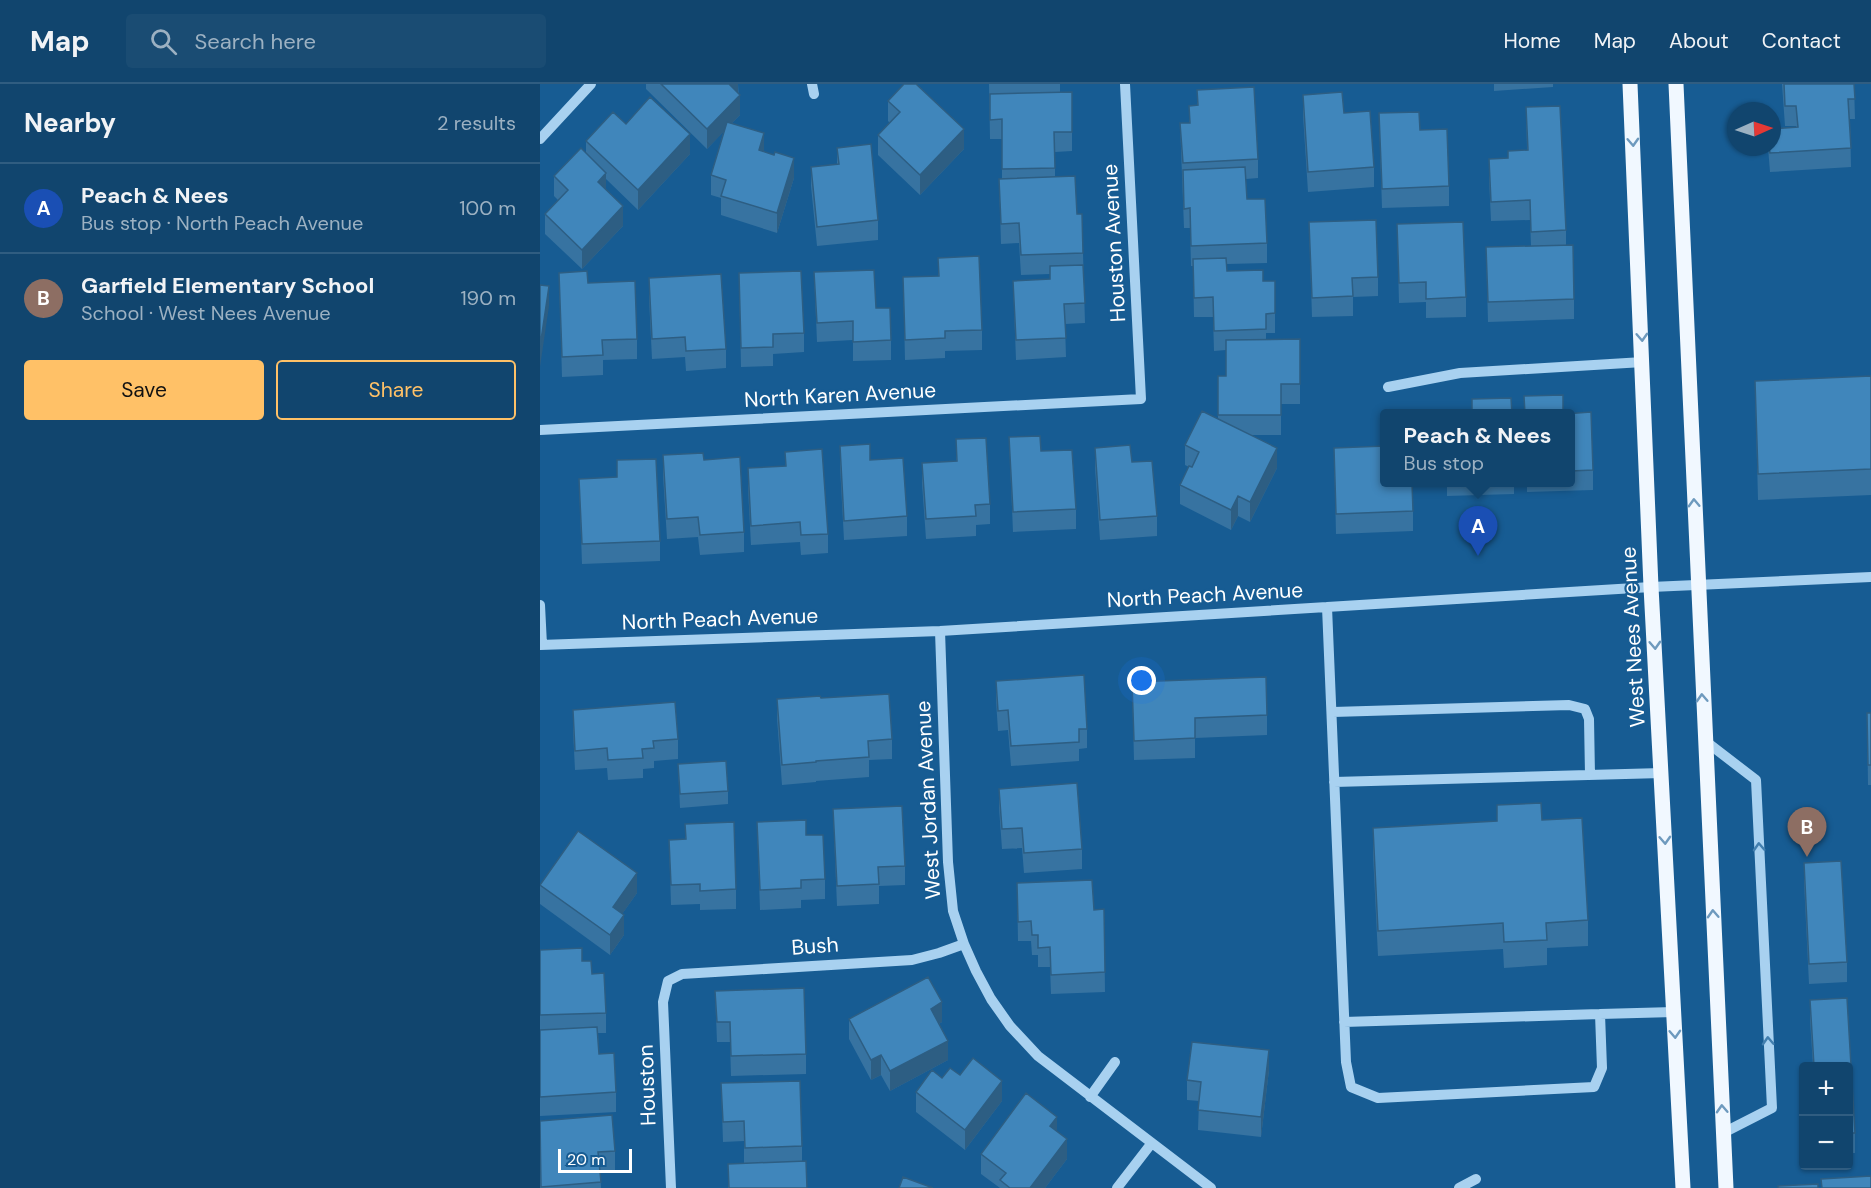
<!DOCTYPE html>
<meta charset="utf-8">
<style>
body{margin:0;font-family:"DM Sans",sans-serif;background:#1a4c73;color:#f1f3f6}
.controls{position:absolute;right:18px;bottom:18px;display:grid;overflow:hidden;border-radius:6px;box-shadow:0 2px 4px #0004}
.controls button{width:54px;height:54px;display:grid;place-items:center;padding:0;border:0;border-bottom:2px solid #305d81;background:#11456e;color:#f1f3f6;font:30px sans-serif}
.compass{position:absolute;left:1187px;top:18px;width:54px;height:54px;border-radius:50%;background:#11456e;box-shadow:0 2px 4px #0004;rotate:87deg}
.scale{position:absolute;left:18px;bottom:15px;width:74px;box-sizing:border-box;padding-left:6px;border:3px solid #fff;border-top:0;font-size:16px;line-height:21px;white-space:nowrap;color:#fff;-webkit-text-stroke:4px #175c93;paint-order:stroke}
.you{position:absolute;left:602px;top:597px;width:21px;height:21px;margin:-15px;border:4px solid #fff;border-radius:50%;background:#1a73e8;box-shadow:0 0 0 9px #1a73e833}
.badge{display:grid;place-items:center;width:39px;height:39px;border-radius:50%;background:#ffc167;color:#fff;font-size:20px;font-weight:700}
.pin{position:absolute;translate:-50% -50px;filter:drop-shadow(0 2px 3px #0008)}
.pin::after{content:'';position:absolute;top:32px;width:21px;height:18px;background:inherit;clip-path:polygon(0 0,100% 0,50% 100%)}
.popup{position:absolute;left:840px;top:325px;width:195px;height:78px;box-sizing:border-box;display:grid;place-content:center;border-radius:6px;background:#11456e;filter:drop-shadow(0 2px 4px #0005);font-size:20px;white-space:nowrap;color:#9cb1c2}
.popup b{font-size:22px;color:#f1f3f6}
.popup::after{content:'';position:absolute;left:50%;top:100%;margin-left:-12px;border:12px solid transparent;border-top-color:#11456e}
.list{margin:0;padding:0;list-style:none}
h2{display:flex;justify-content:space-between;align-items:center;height:78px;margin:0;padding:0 24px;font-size:26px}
h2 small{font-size:20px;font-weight:400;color:#9cb1c2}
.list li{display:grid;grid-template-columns:39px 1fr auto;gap:18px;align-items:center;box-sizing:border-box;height:90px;padding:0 24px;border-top:2px solid #305d81}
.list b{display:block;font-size:22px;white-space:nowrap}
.list p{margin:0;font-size:20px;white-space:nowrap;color:#9cb1c2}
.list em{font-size:20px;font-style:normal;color:#9cb1c2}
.actions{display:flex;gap:12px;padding:18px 24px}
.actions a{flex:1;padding:14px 0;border:2px solid #ffc167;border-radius:6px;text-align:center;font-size:21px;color:#ffc167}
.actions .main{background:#ffc167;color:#111}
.icon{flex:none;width:33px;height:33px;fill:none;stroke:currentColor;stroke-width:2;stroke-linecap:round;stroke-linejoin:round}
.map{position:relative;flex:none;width:1331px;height:1104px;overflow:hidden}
header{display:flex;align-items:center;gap:36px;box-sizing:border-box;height:84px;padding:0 30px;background:#11456e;border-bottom:2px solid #305d81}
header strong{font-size:28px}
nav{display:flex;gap:33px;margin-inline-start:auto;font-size:21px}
.search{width:420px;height:54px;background:#1a4c73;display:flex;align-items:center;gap:15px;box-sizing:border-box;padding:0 21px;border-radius:6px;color:#9cb1c2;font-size:22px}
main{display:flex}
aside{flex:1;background:#11456e}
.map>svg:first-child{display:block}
</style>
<header>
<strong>Map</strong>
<div class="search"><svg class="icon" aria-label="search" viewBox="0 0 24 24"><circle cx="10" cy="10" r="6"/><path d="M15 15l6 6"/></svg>Search here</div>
<nav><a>Home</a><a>Map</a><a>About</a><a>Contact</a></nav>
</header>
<main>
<aside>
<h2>Nearby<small>2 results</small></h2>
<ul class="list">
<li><span class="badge" style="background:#1a4fb4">A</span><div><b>Peach &amp; Nees</b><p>Bus stop · North Peach Avenue</p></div><em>100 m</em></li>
<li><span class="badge" style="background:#8d6e63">B</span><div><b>Garfield Elementary School</b><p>School · West Nees Avenue</p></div><em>190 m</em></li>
</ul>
<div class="actions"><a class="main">Save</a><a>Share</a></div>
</aside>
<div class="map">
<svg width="1331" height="1104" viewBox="0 0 1331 1104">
<rect width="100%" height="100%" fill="#175c93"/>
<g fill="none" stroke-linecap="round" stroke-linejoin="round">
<path stroke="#a8d1f0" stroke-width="10" d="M272 0 274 10
M0 55 51 0
M848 303 920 289 1103 278
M0 346 601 315 585 0
M0 521 2 561
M787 523 806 978 811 1003 838 1014 1054 1003 1062 984 1060 930 1134 928
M400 547 408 778 413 827 424 860 436 887 451 915 470 942 498 972 671 1104
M0 561 400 547 1111 503 1331 493
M793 628 1029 621 1045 625 1049 635 1050 691
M1164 656 1216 696 1232 1024 1183 1049
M794 698 1122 689
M804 938 1060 930
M550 1013 575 978
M131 1104 123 918 128 897 142 890 372 876 399 869 424 860
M577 1104 611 1060
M919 1104 936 1095"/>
<path stroke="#f1f8ff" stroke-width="15" d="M1090 0 1111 503 1143 1104
M1136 0 1186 1104"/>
</g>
<path fill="#3773a1" d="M106 0H198L200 31 191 40 254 94 237 149 181 131V114L171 111V91L184 47 167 65 106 5Z
M449 0H520V9L532 8V67L515 68V93L537 130 543 169 545 239 525 240 526 273 476 276 473 197 510 195V190L481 191 479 159 461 160 459 95H462V55H450Z
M954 0H1013V3L954 7Z
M1242 0H1314L1315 35H1310L1311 83 1230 88 1228 63H1232L1256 43V42H1245Z
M657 6 718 75V94L706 95 707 115 727 159V179L687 180V187L723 197H735V249H726V256L760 255V320H741V351H710L737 384 710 438 698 432 691 446 640 420V401L649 383 645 381V361L678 335V292H686V266L674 267 673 233H654L653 182H651L650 144H644L640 39H649V22L657 21Z
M763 11 804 29 834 83V103L768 108 763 31Z
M348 17 424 65 380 111 338 71V51L350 39 348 37Z
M986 23 1026 146V161L1034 215V235L948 238 946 163 991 162 990 136 951 137 949 95V75L968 74 987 66Z
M839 29 880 46 909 102V122L842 124Z
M86 40 150 70 98 126 66 95V106L83 142 42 185 5 150V130L18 116 14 112V92L46 70V57Z
M297 64 338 136V156L277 162 271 102V83L297 80Z
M769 138 838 193V212L813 213V232L772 233Z
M857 140 926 213V233L886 234V218L859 219Z
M398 174 442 246V266L405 267V274L365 276 363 193 398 192Z
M274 188 336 224 351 256V276L313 277V256L277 258Z
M19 189 48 199 97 255V275L63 276V291L22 293Z
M199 189 264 249V268L233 270V282L201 283Z
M109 194 186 265V284L146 287 145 273 112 275 109 214Z
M1331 292V411L1218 416 1215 297Z
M1031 330 1053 386V406L987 408V399H1031Z
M469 353 501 367 536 425V445L473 448Z
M416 355 450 420V440L436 441V452L386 455 382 399V379L416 377Z
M300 362 330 376 367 432V452L304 456 300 382Z
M555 364 592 378 617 432V452L560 456 555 384Z
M794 364 845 399 873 427V447L796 450Z
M245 368 288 450V469L261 471 260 458 211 461 208 404V384L245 382Z
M123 371 164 376 204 448V468L160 471 158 453 127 455 123 391Z
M77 376 120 457V477L42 480 39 395 77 393Z
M907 399H974V410L907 412Z
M456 597 547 645V664L539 665V677L471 682 468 646 458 647 456 616Z
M592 598 727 631V651L655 654V674L594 676Z
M281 614 352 655V675L329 676V693L276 697V698L242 701 237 634V615Z
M33 626 138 655V675L114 677V684L103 685V694L68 696 67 684 35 686 33 646Z
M1327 629H1331V701H1328Z
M138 680 188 707V720L140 724Z
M459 705 542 765V785L484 789 482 764 462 765 459 724Z
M957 721 1002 736 1048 836V862L1007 864V881L964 884 963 865 838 872 833 770V744L957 737Z
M293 725 365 782V801L339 802V820L297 822Z
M217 738 266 751 285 795V815L261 816V824L220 826Z
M145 740 196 805V825L160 826V820L131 821 129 756 145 755Z
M1264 779 1307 878V898L1269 900 1264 798Z
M477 799 554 826 564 825 565 908 511 910 510 883H498V871H492L491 857H478Z
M0 800 97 809 82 830 84 851 70 871 0 820Z
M0 866 42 877 52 890 66 929V949H58L59 970 76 1008V1028L0 1032Z
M175 907 266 970V990L191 992 190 958H177Z
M1307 914 1315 1049V1069H1308V982H1273L1270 936V916Z
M309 935 402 938 399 940 408 976 350 1007 341 991 331 996 309 955Z
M729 986 721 1053 658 1046 659 1017 647 1016V996Z
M420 991 462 1017 425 1066 376 1028V1008L402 994Z
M181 999 262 1062V1077L267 1104H188V1080L204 1079V1057L183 1058Z
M0 1037 75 1067V1086L60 1087 61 1104H0Z
M441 1070 527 1075 505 1104H460L441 1090Z"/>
<path fill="#2d5e83" d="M189 0H198V11Z
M200 11V31L167 65V45Z
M424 45V65L380 111V91Z
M224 49V69L219 66Z
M150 50V70L98 126V106Z
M254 74V94L237 149V129Z
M66 89V109L58 98Z
M83 122V142L42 185V166Z
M9 202V222L0 283V263Z
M737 364V384L710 438V418Z
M698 412V432L691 446V426Z
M97 789V809L73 843V823Z
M84 831V851L70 871V851Z
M402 918V938L391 944V925Z
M408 957V976L350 1007V987Z
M729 966V986L721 1053V1033Z
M341 971V991L331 996V976Z
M462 997V1017L425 1066V1046Z
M517 1033V1053L510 1042Z
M527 1055V1075L505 1104H490Z"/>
<path fill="#4086bb" stroke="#2d5e83" stroke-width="1.5" d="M121 0H189L200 11 167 45Z
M364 0H376L424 45 380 91 338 51 360 28 348 17Z
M1244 0H1314L1315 15H1308L1311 64 1230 69 1229 63H1232V45L1258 43 1256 22H1245Z
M714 3 718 75 643 79 640 39H650L649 22 658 21 657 6Z
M532 8V48H514L515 84 462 85V35L450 36V10Z
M802 8 804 29 830 27 834 83 768 88 763 11Z
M110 13 150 50 98 106 46 57 73 28 86 40Z
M1020 22 1026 146 991 148 990 116 951 118 949 75 968 74V67L988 66 986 23Z
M879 28 880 46 907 45 909 102 842 105 839 29Z
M187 38 224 49 219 66 234 71 235 68 254 74 237 129 181 112 186 96 171 91Z
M331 60 338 136 277 143 271 83 299 80 297 64Z
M41 64 66 89 58 98 83 122 42 166 5 130 28 106 14 92Z
M705 83 707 115H725L727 159 651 162 650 124 644 125 643 86Z
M535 92 537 130H542L543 169 481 171 479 139 461 140 459 95Z
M836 136 838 193 812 194 813 212 772 214 769 138Z
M923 138 926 213 886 215V198L859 199 857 140Z
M1033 161 1034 215 948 218 946 163Z
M439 172 442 246 405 247V254L365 256 363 193 399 192 398 174Z
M686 174 687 187 723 186V197H735V229L726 230V245L674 247 673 213 654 214 653 175Z
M543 181 545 219 524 220 526 254 476 256 473 197 510 195V182Z
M334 186 336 224H350L351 256 313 258V237L277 239 274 188Z
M47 187 48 199 95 197 97 255 62 256 63 271 22 273 19 189Z
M261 187 264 249 233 250V263L201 264 199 189Z
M181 190 186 265 146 267 145 253 112 255 109 194Z
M0 201 9 202 0 263Z
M760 255V300H741V331H678V292H686V256Z
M1331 292V385L1218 390 1215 297Z
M1023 311V330H985L984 312Z
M971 314 972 330H932V315Z
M662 327 737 364 710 418 698 412 691 426 640 401 649 382 652 383 659 368 645 361Z
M1051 328 1053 386 1031 387V330H1024Z
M500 352 501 367 532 366 536 425 473 428 469 353Z
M446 354 450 420 435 421 436 432 386 435 382 379 417 377 416 355Z
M330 360V376L363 374 367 432 304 437 300 362Z
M590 361 592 378 612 377 617 432 560 436 555 364Z
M845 362V399H872L873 427 796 430 794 364Z
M282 365 288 450 261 451 260 438 211 442 208 384 246 382 245 368Z
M163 369 164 376 200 373 204 448 160 451 158 433 127 435 123 371Z
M116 375 120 457 42 460 39 395 77 393V376Z
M544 591 547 645H539V658L471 662 468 626 458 627 456 597Z
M726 593 727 631 655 634V654L594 657 592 598Z
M349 610 352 655 328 657 329 673 276 677V678L242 681 237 615 280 612 281 614Z
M135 618 138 655 113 657 114 664 102 665 103 674 68 676 67 664 35 667 33 626Z
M1327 629H1331V681H1328Z
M186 677 188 707 140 710 138 680Z
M537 699 542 765 484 769 482 744 462 745 459 705Z
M1001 719 1002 736 1042 734 1048 836 1006 839 1007 856 964 858 963 839 838 847 833 744 957 737V721Z
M362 722 365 782 338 783 339 800 297 802 293 725Z
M266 736V751H283L285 795 261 796V804L220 806 217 738Z
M194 738 196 805 160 807V800L131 801 129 756 146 755 145 740Z
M38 747 97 789 73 823 84 831 70 851 0 801Z
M1301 777 1307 878 1269 880 1264 779Z
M552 796 554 826 564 825 565 888 511 891 510 863 498 864V851H492L491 837 478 838 477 799Z
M42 864V877H51L52 890 64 889 66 929 0 931V866Z
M388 893 402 918 391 925 408 957 350 987 341 971 331 976 309 935Z
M264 904 266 970 191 972 190 938H177L175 907Z
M1307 914 1315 1049H1308V982H1274L1270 916Z
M57 943 59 970 74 969 76 1008 0 1013V946Z
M652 958 729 966 721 1033 658 1026 661 998 647 996Z
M433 974 462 997 425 1046 376 1008 392 986 402 994 410 984 420 991Z
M260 997 262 1062 205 1064 204 1037 183 1038 181 999Z
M486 1009 517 1033 510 1042 527 1055 490 1104H470L460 1096 466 1089 441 1070Z
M72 1031 75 1067 58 1068 61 1098 1 1103 0 1037Z
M266 1077 267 1104H189L188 1080Z
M1331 1092V1104H1282L1281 1095Z
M363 1093 393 1104H359Z
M1278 1100V1104H1238V1102Z"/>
<defs><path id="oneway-chevron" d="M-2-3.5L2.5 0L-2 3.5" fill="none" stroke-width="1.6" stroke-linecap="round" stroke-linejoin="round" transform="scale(1.5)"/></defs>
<g stroke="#6e9abe">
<use href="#oneway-chevron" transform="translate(1093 58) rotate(87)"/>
<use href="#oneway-chevron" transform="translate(1102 253) rotate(87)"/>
<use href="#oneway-chevron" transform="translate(1154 419) rotate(-92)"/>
<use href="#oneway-chevron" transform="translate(1115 561) rotate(87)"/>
<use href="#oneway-chevron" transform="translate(1162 614) rotate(-93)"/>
<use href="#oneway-chevron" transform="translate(1125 756) rotate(87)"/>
<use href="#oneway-chevron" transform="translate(1173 830) rotate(-93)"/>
<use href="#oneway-chevron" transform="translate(1135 950) rotate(87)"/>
<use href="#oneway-chevron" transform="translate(1182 1025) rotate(-93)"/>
</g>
<g stroke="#427faf">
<use href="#oneway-chevron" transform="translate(1219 763) rotate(-93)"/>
<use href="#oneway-chevron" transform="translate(1228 957) rotate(-93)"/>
</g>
<g text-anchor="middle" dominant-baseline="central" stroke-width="4.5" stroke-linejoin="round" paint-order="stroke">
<g font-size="21" fill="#fff" stroke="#175c93">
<text transform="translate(574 159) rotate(-93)">Houston Avenue</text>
<text transform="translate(300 311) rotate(-3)">North Karen Avenue</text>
<text transform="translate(665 511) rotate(-3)">North Peach Avenue</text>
<text transform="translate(180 535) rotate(-2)">North Peach Avenue</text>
<text transform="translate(1093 553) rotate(-93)">West Nees Avenue</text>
<text transform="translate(388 716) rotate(-93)">West Jordan Avenue</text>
<text transform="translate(275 862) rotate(-4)">Bush</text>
<text transform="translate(107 1001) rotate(-92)">Houston</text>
</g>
</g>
</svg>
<div class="controls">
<button>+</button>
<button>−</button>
</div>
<svg class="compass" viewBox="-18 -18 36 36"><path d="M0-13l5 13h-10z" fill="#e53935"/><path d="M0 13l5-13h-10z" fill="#9cb1c2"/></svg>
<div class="scale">20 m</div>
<div class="you"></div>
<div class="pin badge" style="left:938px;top:472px;background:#1a4fb4">A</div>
<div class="popup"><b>Peach &amp; Nees</b>Bus stop</div>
<div class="pin badge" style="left:1267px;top:773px;background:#8d6e63">B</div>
</div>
</main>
